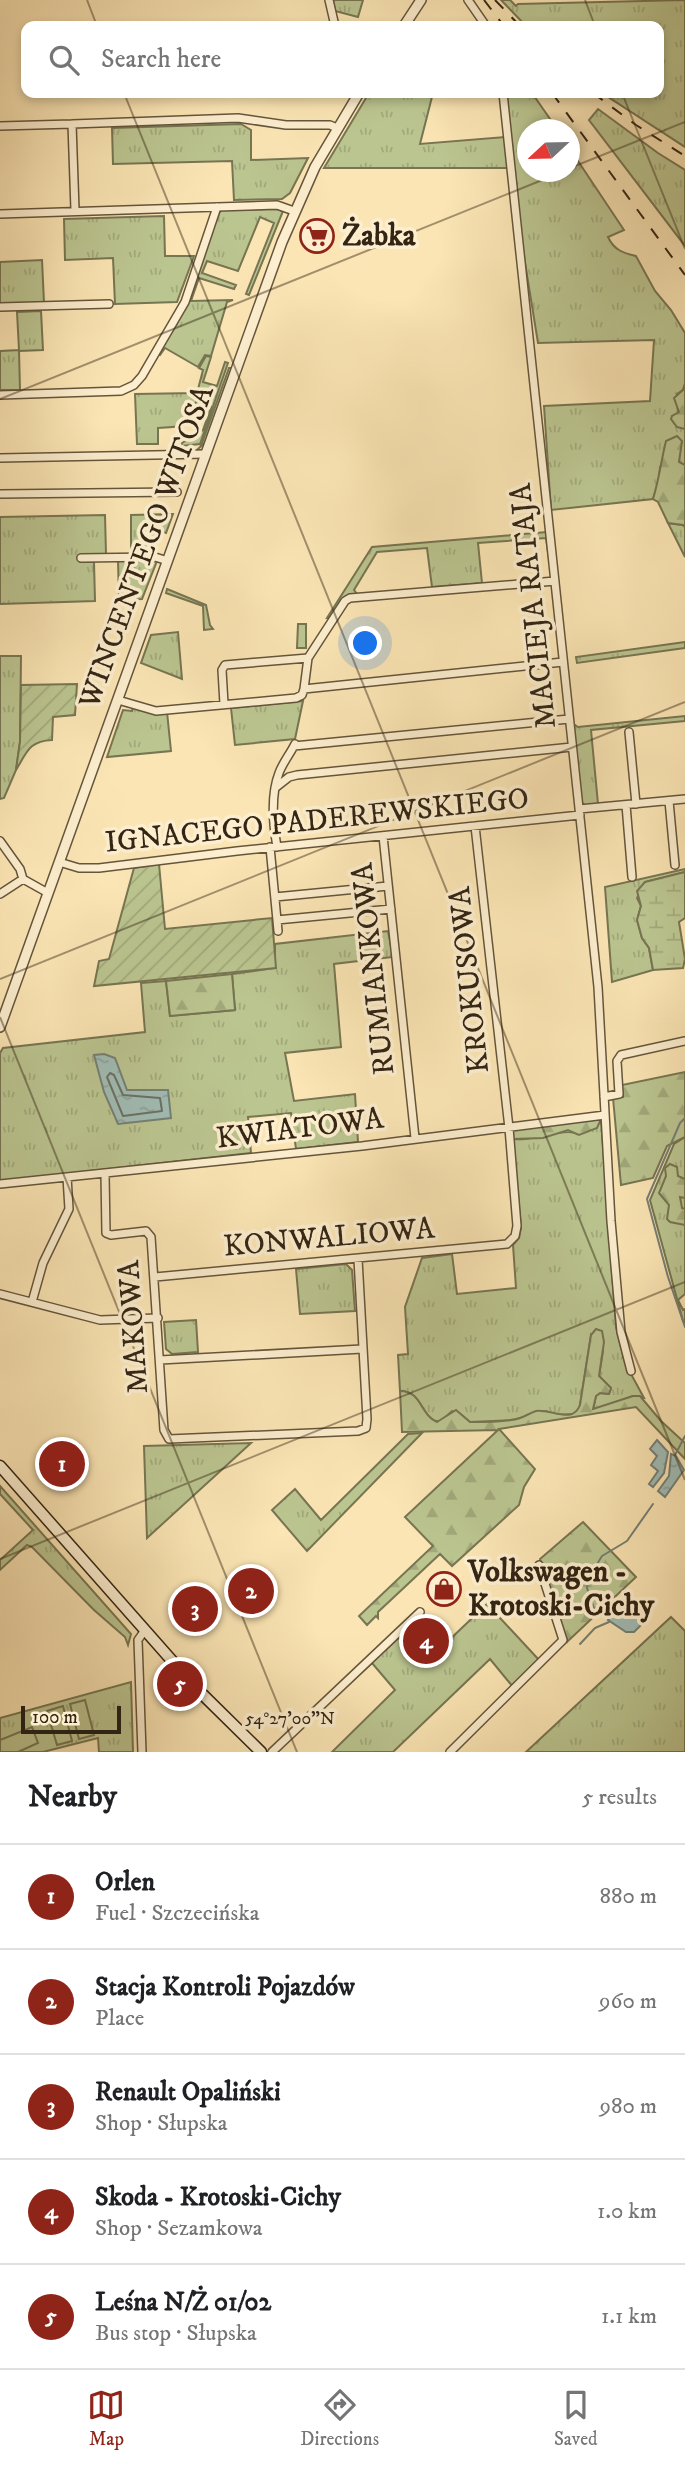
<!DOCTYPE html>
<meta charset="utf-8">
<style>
body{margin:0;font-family:"IM FELL DW Pica",serif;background:#f6f6f6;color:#202124}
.compass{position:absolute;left:517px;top:119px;width:63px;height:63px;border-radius:50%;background:#fff;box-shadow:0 4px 10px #0003;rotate:248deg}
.scale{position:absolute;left:21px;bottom:18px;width:100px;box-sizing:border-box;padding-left:7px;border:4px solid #332514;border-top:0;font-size:19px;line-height:24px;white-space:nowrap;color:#332514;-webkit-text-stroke:5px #fceece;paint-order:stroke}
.you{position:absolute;left:366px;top:644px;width:24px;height:24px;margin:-18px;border:5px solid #fff;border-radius:50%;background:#1a73e8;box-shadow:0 0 0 10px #1a73e833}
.badge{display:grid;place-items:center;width:46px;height:46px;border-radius:50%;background:#8f2418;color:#fff;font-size:23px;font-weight:700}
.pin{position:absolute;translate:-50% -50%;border:4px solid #fff;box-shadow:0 2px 7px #0006}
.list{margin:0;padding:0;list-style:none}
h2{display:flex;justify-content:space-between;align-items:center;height:91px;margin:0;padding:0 28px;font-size:30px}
h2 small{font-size:23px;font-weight:400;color:#757577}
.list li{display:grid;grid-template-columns:46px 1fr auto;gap:21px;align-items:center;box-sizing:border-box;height:105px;padding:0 28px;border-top:2px solid #e0e0e0}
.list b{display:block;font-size:26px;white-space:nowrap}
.list p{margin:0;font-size:23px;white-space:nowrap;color:#757577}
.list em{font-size:23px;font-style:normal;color:#757577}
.icon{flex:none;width:38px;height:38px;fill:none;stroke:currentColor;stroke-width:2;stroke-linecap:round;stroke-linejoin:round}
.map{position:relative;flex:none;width:685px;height:1752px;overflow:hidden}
.search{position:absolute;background:#fff;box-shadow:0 4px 10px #0003;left:21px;right:21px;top:21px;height:77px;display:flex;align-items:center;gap:18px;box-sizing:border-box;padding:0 24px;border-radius:14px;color:#757577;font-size:26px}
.sheet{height:616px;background:#fff}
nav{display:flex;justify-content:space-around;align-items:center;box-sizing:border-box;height:98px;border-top:2px solid #e0e0e0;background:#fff;font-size:19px;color:#757577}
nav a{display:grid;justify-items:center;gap:4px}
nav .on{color:#8f2418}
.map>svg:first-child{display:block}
</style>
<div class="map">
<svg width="685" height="1752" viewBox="0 0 685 1752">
<defs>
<pattern id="grass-tufts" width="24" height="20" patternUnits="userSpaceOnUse" patternTransform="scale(1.75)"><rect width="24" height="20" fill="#bbc590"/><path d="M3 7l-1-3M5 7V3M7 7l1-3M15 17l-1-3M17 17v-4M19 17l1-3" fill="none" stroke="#a1a97b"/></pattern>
<pattern id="forest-firs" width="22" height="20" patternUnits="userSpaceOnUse" patternTransform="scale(1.75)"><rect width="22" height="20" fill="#bbc590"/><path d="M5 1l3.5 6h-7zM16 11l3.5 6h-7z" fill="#a1a97b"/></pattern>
<pattern id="wetland-marsh" width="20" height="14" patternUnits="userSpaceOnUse" patternTransform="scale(1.75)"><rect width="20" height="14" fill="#bbc590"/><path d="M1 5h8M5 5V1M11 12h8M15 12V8" fill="none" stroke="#a1a97b"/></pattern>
<pattern id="garden-furrows" width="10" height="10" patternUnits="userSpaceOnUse" patternTransform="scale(1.75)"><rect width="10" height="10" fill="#bbc590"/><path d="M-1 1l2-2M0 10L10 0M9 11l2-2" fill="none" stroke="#a1a97b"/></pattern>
<pattern id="water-ripples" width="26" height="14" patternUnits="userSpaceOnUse" patternTransform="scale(1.75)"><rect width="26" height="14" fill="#a1bdb6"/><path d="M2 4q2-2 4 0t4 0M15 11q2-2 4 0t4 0" fill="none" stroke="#8ba29c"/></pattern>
</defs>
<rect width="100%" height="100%" fill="#fbe5b4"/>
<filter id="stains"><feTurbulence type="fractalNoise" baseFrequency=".00286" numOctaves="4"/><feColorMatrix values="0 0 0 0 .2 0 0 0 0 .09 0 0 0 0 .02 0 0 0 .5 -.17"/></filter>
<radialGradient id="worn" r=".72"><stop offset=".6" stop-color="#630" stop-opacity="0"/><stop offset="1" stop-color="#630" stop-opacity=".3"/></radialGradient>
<path fill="url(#grass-tufts)" stroke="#777552" stroke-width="2" d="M333 0H363L358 17 335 11Z
M501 0H510L516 6 518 4 685 0V147L602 93H659V26H526Z
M369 93H433L420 144 505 137 508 168H324Z
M506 93H532L557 129 528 130V172H570V149L624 230 608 237C614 250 623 253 636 256L655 291 671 310 685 333V384L683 390 677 394 678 414 681 427 685 429V465L679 462 678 455 682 441 660 467 659 480 653 499 551 510 544 406 650 401 654 340 538 343 521 238Z
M598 109 658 153 685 170V246L589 120Z
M241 124 251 130V160L308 158 290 193 282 199 234 200 232 161 113 164 112 128Z
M277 209 283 211 249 295 246 294 274 223 260 217 238 271 207 261 202 273 236 285 234 289 199 278 191 301 233 300 227 302 211 356 205 355 198 367 165 348 160 355 158 354 182 312 219 213 222 210Z
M164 216 165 256H194L177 302 115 304 113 258 65 260 64 219Z
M42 260 44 303 0 305V262Z
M41 311 43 350 19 351 20 390H0V351L19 350 17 312Z
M206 356 211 357 203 382 217 386 225 362 228 363 200 444 182 446V443L203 430 211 407 196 402C184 429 187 426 158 428V444H137L135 394 197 393 203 370 199 368Z
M229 368H233L207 441 197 450 201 446Z
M173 514 166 533 155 529V554L131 553V515Z
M105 515 106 554 79 555 80 562H94L95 601 0 604V517Z
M668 523 683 525 685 527V557Z
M547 532 550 566 546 538 478 543 482 583 432 587 427 548 377 552 354 590 357 594 345 597 331 618H327L372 547Z
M153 560 157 561 142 599 119 600 118 561Z
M167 589 206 605 210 625 213 629 204 630 203 606 166 593Z
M178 632 182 679 141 663 151 635Z
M685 642V648L577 663 576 657Z
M0 656H21L20 742 16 770 4 798 0 799Z
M303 701 295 739 235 745 231 708Z
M133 707 167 712 171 751 107 757 123 710 132 711Z
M685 716V721L591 730 598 804 586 806 582 803 572 723 578 727Z
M685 869V872L645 882 637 898 641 906 637 920 642 938 649 948 653 970 612 982 605 887Z
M388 931 393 957 334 964 341 1047 285 1053 294 1101 355 1094 358 1142 296 1149 291 1113 248 1117 251 1153 0 1181V1053L3 1048 145 1032 141 983 166 981 170 1016 235 1010 232 974 275 968V944Z
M601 1119 616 1327 625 1363 644 1398 633 1396 593 1410 596 1396 600 1393 609 1394 611 1388 599 1376 603 1351 591 1335 580 1405 578 1410 573 1414 556 1415 546 1411 513 1420 470 1422 459 1413 452 1411 441 1421H433C420 1410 420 1391 400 1391L398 1355 408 1354 405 1307 422 1258 452 1254 457 1294 516 1288 513 1245 519 1238 521 1228 513 1139C530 1142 567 1127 577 1134L601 1122Z
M685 1137V1294L678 1300 683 1310 685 1309V1323L683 1321 650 1200 674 1144Z
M346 1264 352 1270 355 1311 300 1314 296 1269Z
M196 1320 198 1352 172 1354 166 1349 164 1322Z
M422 1433 307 1551 272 1510 295 1489 321 1520 408 1434Z
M251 1443 147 1538 144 1446Z
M0 1486 131 1634 128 1645 125 1637 94 1610 32 1547 27 1545 0 1570V1560L33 1530 0 1494Z
M487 1604 540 1661 513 1687 490 1659 393 1752H332L395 1690 372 1663 327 1704 397 1639 401 1637 425 1663Z
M671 1617 685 1631V1752H526Z
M131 1682 133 1752H99L98 1738 43 1752H0V1718Z"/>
<path fill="url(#forest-firs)" stroke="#777552" stroke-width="2" d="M685 384V429L677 427 671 419 672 416 679 412 674 398 683 390Z
M677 436 682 441 679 462 685 465V527L683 525 668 523 658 502 653 499C659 480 661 461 666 441Z
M232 974 235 1010 170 1016 166 981Z
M685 1072V1137L667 1146 653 1178 621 1185 613 1098 623 1097 622 1085Z
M601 1119 597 1128 579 1135 568 1130 543 1138 513 1139 512 1130Z
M670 1164 677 1167 678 1176 685 1179V1198L680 1197 682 1208 685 1209V1225L670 1222 667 1219 669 1205 659 1193 666 1176 665 1168Z
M596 1329 602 1331 604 1342 599 1376 611 1388 609 1394 600 1393 596 1396 593 1409 633 1396H640L661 1421 685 1443V1459L636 1407 499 1429 535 1469 524 1487 519 1505 452 1566 440 1554 378 1612V1618L376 1616 367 1625 359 1616 433 1546 405 1517 498 1430 402 1432 400 1391C422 1391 420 1415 437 1422L456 1410 470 1422C483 1422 509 1422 520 1418 526 1416 530 1413 536 1411 550 1408 573 1425 580 1405L591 1335Z
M583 1522 636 1577 567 1642 540 1559Z"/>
<path fill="url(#wetland-marsh)" stroke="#777552" stroke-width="2" d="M685 872V918L679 922 685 959 683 968 653 970 649 948 642 938 637 920 641 906 637 891 645 882Z"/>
<path fill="url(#garden-furrows)" stroke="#777552" stroke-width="2" d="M77 684 75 715 53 717 52 740C29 741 27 752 16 770L20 742 21 685Z
M159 864 165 929 272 918 276 968 94 986 99 961 109 959 134 868Z"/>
<path fill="#bbc590" stroke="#777552" stroke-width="2" d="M298 624H306V648H297Z
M85 1700 94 1735 79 1739 70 1704Z
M63 1706 72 1741 57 1745 47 1711Z
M32 1727 38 1743 18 1752H0V1740Z"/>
<path fill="url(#water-ripples)" stroke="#758075" stroke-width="2" d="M104 1054 115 1058 127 1090H168L171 1118 118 1124 104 1092 94 1055Z
M657 1440 668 1452 664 1473 653 1487 649 1484 658 1471 651 1465 657 1456 650 1449Z
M671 1454 676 1456 684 1470 665 1497 658 1491 669 1476Z
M621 1605 632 1608 641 1617V1625L634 1632H626L608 1620Z"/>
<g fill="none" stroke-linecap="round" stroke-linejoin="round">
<path stroke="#6a7165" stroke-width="2" d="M110 1073 114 1075 123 1095 160 1098 162 1111 123 1116 107 1077Z"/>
<path stroke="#758075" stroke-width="2" d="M685 1118 680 1123 647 1199 668 1277 685 1327
M675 1455 685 1436
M596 1614 587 1588 589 1577 602 1556 627 1541 653 1504
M580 1644 595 1628 609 1622"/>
<g stroke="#65553c" stroke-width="10">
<path id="minor" d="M329 0 335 26
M468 0 486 26
M503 93 598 987 611 1221 621 1332 631 1371
M0 126 72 124
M75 210 72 124 238 118 286 125H330L337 128
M0 214 277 205 294 211
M0 307 109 304
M0 395 121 391 134 385 142 376 185 302 217 207
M0 458 206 454
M0 494 177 492
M81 558 155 557 168 561
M308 658 304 689 563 662
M118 700 156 711 296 698 302 695 304 689
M224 704 222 670 225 665 308 658 345 601 350 598 555 581
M629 732 636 804
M294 746 569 719
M275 788 289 777 297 775 572 747
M669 801 675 865
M626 805 632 877
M579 809 685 799
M383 836 415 1138
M0 841 20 869 23 879
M270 847 278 931
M277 847C273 824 270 796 279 773 282 764 290 754 295 744
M59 862 79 868H99L237 851 580 815
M0 894 23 879 48 893
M275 897 388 886
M277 920 391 909
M604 1097 619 1094 617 1061 621 1055 685 1041
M105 1174 106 1233 111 1235 146 1231 151 1237 164 1430 169 1439 358 1431 366 1428 367 1419 358 1259
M0 1184 362 1146 605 1115
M155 1277 507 1244 515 1236 517 1226 509 1128 475 826
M0 1294 100 1320 158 1318
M32 1302 43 1263 69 1209 67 1177
M160 1360 362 1349
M142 1752 138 1640 145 1630
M272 1752 420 1612
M450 1752 563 1640 539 1565"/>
</g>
<g stroke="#65553c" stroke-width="12">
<path id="tertiary" d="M404 26 421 0
M0 1027 282 242 315 167 359 93"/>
</g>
<g stroke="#332514" stroke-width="13">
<path id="secondary" d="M0 1466 197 1689 261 1752"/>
</g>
<use href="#minor" stroke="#fceece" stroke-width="7"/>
<use href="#tertiary" stroke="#fceece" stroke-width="9"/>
<use href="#secondary" stroke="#fceece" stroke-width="10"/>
<path stroke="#332514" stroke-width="2" stroke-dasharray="12 12" stroke-linecap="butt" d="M484 0 504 26
M495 0 520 26
M552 93 685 275
M593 93 636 125 685 156"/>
</g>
<path fill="none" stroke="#332514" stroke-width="2" stroke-opacity="0.45" d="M87 0 97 26M585 0 595 26M124 93 685 1480M622 93 685 249M570 168 685 122M0 399 562 172M0 979 685 702M0 1017 297 1752M0 1559 685 1282"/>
<defs>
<g id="supermarket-ring" transform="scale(1.75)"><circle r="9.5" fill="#fceece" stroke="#8f2418" stroke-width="1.5"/><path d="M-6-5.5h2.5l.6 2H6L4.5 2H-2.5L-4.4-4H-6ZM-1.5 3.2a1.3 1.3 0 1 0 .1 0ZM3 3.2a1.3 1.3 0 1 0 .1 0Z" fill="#8f2418"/></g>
<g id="shop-ring" transform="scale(1.75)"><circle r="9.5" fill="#fceece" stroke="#8f2418" stroke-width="1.5"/><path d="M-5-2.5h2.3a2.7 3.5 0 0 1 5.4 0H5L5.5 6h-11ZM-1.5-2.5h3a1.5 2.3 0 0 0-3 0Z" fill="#8f2418"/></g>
</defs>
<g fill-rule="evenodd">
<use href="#supermarket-ring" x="317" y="236"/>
<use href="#shop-ring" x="444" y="1589"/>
</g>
<g text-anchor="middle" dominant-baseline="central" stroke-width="7" stroke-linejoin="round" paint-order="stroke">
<g font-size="30" font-weight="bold" fill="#332514" stroke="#fceece" text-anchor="start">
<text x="342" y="236">Żabka</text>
<text x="468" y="1572">Volkswagen -<tspan x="468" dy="34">Krotoski-Cichy</tspan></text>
</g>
<g font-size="30" fill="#332514" stroke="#fceece">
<text transform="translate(147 547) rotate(-70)">WINCENTEGO WITOSA</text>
<text transform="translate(534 606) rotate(-96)">MACIEJA RATAJA</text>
<text transform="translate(317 821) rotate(-6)">IGNACEGO PADEREWSKIEGO</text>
<text transform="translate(374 969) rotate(-96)">RUMIANKOWA</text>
<text transform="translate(470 980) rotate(-96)">KROKUSOWA</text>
<text transform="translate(300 1129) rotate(-7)">KWIATOWA</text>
<text transform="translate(329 1238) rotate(-5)">KONWALIOWA</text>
<text transform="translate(134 1327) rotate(-94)">MAKOWA</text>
</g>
</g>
<g font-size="18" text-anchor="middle" fill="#332514" stroke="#fceece" stroke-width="7" stroke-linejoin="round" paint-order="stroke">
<text x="290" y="1724">54°27'00"N</text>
</g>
<rect width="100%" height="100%" filter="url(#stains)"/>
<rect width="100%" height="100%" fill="url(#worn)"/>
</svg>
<svg class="compass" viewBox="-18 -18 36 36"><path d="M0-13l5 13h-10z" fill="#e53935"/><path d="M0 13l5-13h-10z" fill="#757577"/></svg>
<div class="scale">100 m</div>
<div class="you"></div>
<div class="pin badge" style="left:62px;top:1464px">1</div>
<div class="pin badge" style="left:251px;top:1591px">2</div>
<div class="pin badge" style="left:195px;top:1609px">3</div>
<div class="pin badge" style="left:426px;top:1641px">4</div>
<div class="pin badge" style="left:180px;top:1684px">5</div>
<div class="search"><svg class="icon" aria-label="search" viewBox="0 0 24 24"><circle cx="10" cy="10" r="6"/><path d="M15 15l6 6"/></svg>Search here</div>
</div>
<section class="sheet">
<h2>Nearby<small>5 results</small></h2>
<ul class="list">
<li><span class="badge">1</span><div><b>Orlen</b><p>Fuel · Szczecińska</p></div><em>880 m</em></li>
<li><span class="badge">2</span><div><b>Stacja Kontroli Pojazdów</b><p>Place</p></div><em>960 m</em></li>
<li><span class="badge">3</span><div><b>Renault Opaliński</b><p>Shop · Słupska</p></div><em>980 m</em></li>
<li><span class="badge">4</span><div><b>Skoda - Krotoski-Cichy</b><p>Shop · Sezamkowa</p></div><em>1.0 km</em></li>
<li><span class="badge">5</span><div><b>Leśna N/Ż 01/02</b><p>Bus stop · Słupska</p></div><em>1.1 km</em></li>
</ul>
</section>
<nav>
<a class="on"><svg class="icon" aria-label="map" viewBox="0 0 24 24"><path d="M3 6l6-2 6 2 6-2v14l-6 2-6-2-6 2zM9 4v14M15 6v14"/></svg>Map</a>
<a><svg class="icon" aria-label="directions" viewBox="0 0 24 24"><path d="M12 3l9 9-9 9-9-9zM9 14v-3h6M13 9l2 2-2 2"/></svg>Directions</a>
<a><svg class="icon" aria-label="saved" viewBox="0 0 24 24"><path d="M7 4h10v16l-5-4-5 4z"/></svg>Saved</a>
</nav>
